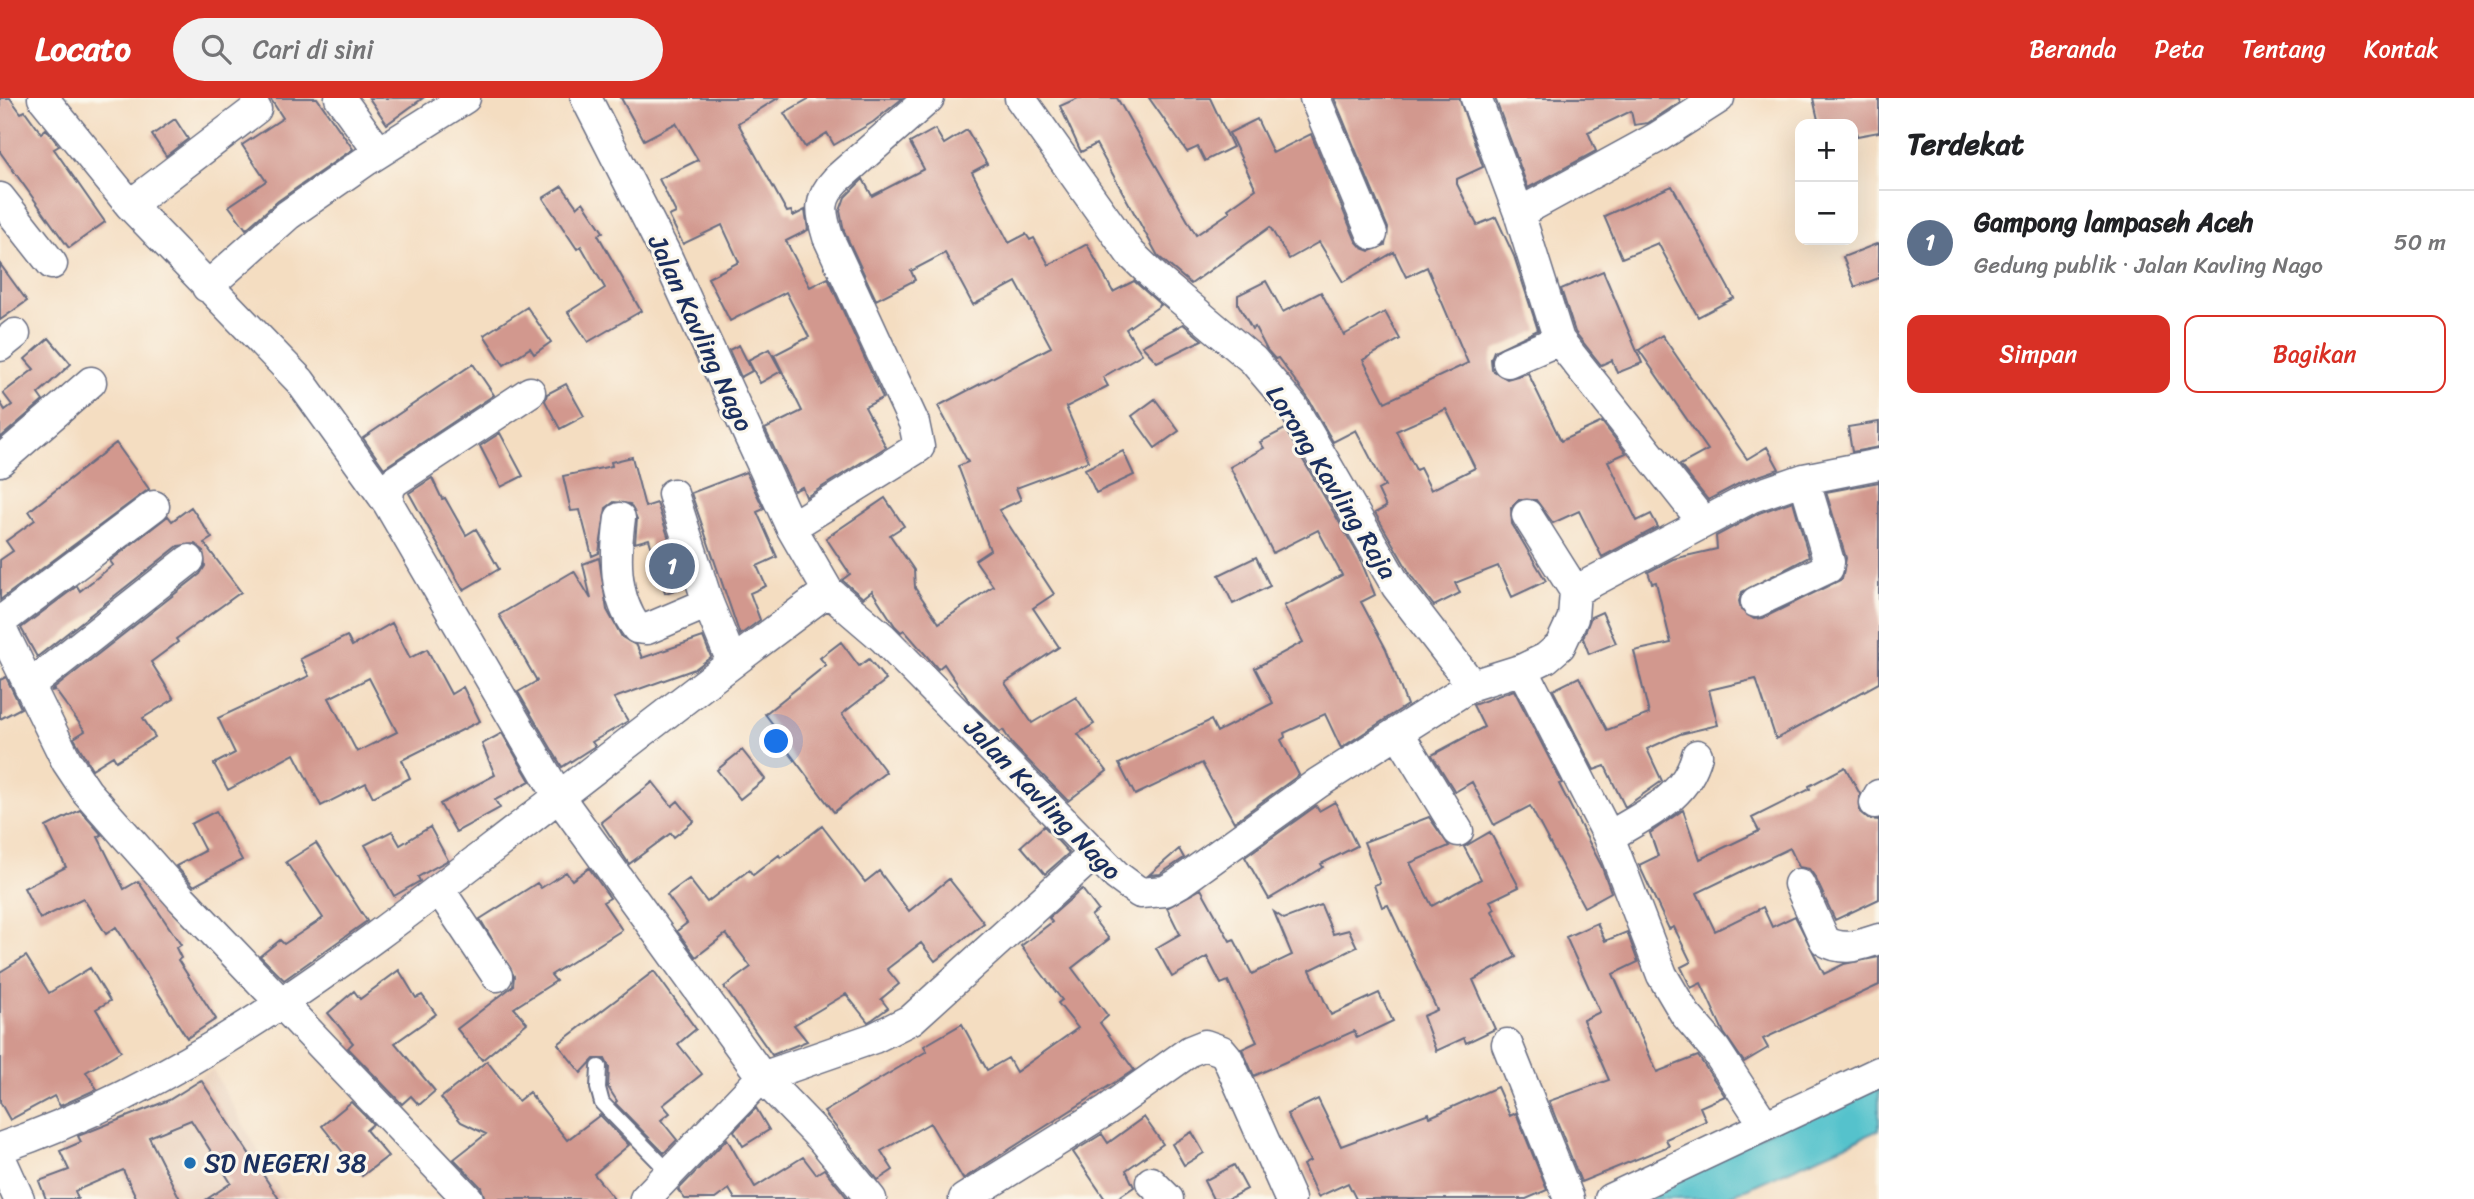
<!DOCTYPE html>
<html lang="id">
<meta charset="utf-8">
<style>
body{margin:0;font-family:Sriracha,sans-serif;background:#f2f2f2;color:#202124}
.controls{position:absolute;right:21px;top:21px;display:grid;overflow:hidden;border-radius:14px;box-shadow:0 7px 28px #0002}
.controls button{width:63px;height:63px;display:grid;place-items:center;padding:0;border:0;border-bottom:2px solid #e0e0e0;background:#fff;color:#202124;font:35px sans-serif}
.you{position:absolute;left:777px;top:644px;width:24px;height:24px;margin:-18px;border:5px solid #fff;border-radius:50%;background:#1a73e8;box-shadow:0 0 0 10px #1a73e833}
.badge{display:grid;place-items:center;width:46px;height:46px;border-radius:50%;background:#d93025;color:#fff;font-size:23px;font-weight:700}
.pin{position:absolute;translate:-50% -50%;border:4px solid #fff;box-shadow:0 2px 7px #0006}
.list{margin:0;padding:0;list-style:none}
h2{display:flex;justify-content:space-between;align-items:center;height:91px;margin:0;padding:0 28px;font-size:30px}
h2 small{font-size:23px;font-weight:400;color:#757577}
.list li{display:grid;grid-template-columns:46px 1fr auto;gap:21px;align-items:center;box-sizing:border-box;height:105px;padding:0 28px;border-top:2px solid #e0e0e0}
.list b{display:block;font-size:26px;white-space:nowrap}
.list p{margin:0;font-size:23px;white-space:nowrap;color:#757577}
.list em{font-size:23px;font-style:normal;color:#757577}
.actions{display:flex;gap:14px;padding:21px 28px}
.actions a{flex:1;padding:16px 0;border:2px solid #d93025;border-radius:14px;text-align:center;font-size:24px;color:#d93025}
.actions .main{background:#d93025;color:#fff}
.icon{flex:none;width:38px;height:38px;fill:none;stroke:currentColor;stroke-width:2;stroke-linecap:round;stroke-linejoin:round}
.map{position:relative;flex:none;width:1879px;height:1101px;overflow:hidden}
header{display:flex;align-items:center;gap:42px;box-sizing:border-box;height:98px;padding:0 35px;background:#d93025;color:#fff}
header strong{font-size:33px}
nav{display:flex;gap:38px;margin-inline-start:auto;font-size:24px}
.search{width:490px;height:63px;background:#f2f2f2;display:flex;align-items:center;gap:18px;box-sizing:border-box;padding:0 24px;border-radius:38px;color:#757577;font-size:26px}
main{display:flex}
aside{flex:1;background:#fff}
.map>svg:first-child{display:block}
</style>
<header>
<strong>Locato</strong>
<div class="search"><svg class="icon" aria-label="search" viewBox="0 0 24 24"><circle cx="10" cy="10" r="6"/><path d="M15 15l6 6"/></svg>Cari di sini</div>
<nav><a>Beranda</a><a>Peta</a><a>Tentang</a><a>Kontak</a></nav>
</header>
<main>
<div class="map">
<svg width="1879" height="1101" viewBox="0 0 1879 1101">
<rect width="100%" height="100%" fill="#fbf7ec"/>
<filter id="ink" filterUnits="userSpaceOnUse"><feTurbulence type="fractalNoise" baseFrequency=".0143" numOctaves="2"/><feDisplacementMap in="SourceGraphic" scale="14" xChannelSelector="R" yChannelSelector="G"/><feConvolveMatrix kernelMatrix="1 2 1 2 8 2 1 2 1" color-interpolation-filters="sRGB"/></filter>
<filter id="wash" filterUnits="userSpaceOnUse"><feTurbulence type="fractalNoise" baseFrequency=".00686" numOctaves="4" result="noise"/><feDisplacementMap in="SourceGraphic" scale="28" xChannelSelector="R" yChannelSelector="G"/><feGaussianBlur stdDeviation="1.57" result="paint"/><feColorMatrix in="noise" values="0 0 0 0 0 0 0 0 0 0 0 0 0 0 0 0 0 1.4 0 .05"/><feComposite in="paint" operator="in"/></filter>
<g filter="url(#wash)">
<rect width="100%" height="100%" fill="#f4ddc1"/>
<path fill="#e8ceb9" d="M213 972 285 1101H132L96 1030Z"/>
<path fill="#55c2cc" stroke="#387895" stroke-width="2" d="M1879 982V1032L1723 1101H1624Z"/>
<g id="blocks">
<path fill="#d2988e" fill-rule="evenodd" d="M0 0H10L21 15 25 13 41 35 46 31 59 48 54 51 105 124 69 150 0 54Z
M270 0H317L353 51 278 103 246 131 229 108 266 83 242 47 283 20Z
M369 0H423L387 26Z
M621 0H778L738 25 787 114 791 113 793 118 805 112 808 132 786 143 810 189 828 180 883 300 865 309 886 349 806 399 802 389 794 393 765 331 802 313 774 257 809 239 786 194 730 223 708 180 739 164 722 127 683 146 669 118 676 115 659 81 698 62 676 25 644 42Z
M810 0H903L873 24 834 47 827 35 805 49 784 15Z
M1078 0H1117L1196 137 1230 114 1228 111 1256 91 1229 35 1257 21 1273 55 1311 36 1356 143 1362 150 1370 153 1385 147 1388 130 1334 0H1459L1483 69 1457 81V86L1477 127 1496 119 1514 158 1538 232 1494 253 1491 261 1492 272 1507 281 1528 275 1561 343 1602 324 1626 355 1608 363 1637 423 1651 416 1658 429 1602 459 1579 413 1553 425 1536 402H1518L1511 410 1512 426 1546 483 1512 499 1498 468 1455 485 1460 495 1434 508 1412 479 1375 415 1386 409 1378 392 1385 388 1356 332 1333 344 1308 300 1278 260 1275 261 1267 252 1255 229 1252 231 1238 206V197L1266 183 1283 214 1321 194 1344 237 1385 214 1400 241 1363 262 1385 304 1468 265 1427 169 1406 179 1394 154 1343 184 1319 144 1289 161 1270 129 1191 186 1158 158 1096 46 1081 54 1060 8ZM1446 311 1475 370 1431 392 1420 370 1416 372 1396 333Z
M1149 0H1210L1233 49 1205 63 1198 49 1187 54Z
M1495 0H1679L1680 4 1648 25 1634 27 1631 13 1588 34 1596 53 1528 90Z
M1813 0H1879V34L1857 38 1854 26H1819Z
M175 21 188 41 166 58 152 37Z
M935 31 944 46 967 32 987 66 972 74 1009 145 1026 136 1030 142 1034 140 1049 167 1087 146 1113 194 1134 183 1161 207 1126 231 1142 256 1103 279 1108 288 1066 309 1089 363 1016 390 1021 402 999 412 1054 496 1033 510 1059 549 1005 585 1032 625 1076 599 1094 626 1078 636 1107 673 1068 703 1013 647 1003 632 1000 634 969 603 944 566 938 571 904 532 901 534 895 528 872 493 863 500 842 482 850 476 826 440 885 400 904 428 890 437 914 472 915 490 939 525 993 488 975 462 990 452 958 368 968 364 938 308 1051 249 1016 184 973 207 945 155 911 173 915 182 876 202 844 133 840 113 845 99 863 81 872 98 924 71 910 45Z
M562 88 577 109 583 104 603 134 598 137 641 213 588 244 568 214 605 190 581 148 577 151 543 100Z
M1672 88 1734 200 1698 219 1658 145 1622 160 1604 118Z
M1879 145V180L1855 189 1843 159Z
M0 166 27 203 0 222Z
M1603 173 1642 265 1617 275 1612 262 1601 267 1575 234 1561 191Z
M527 209 551 244 534 256 530 250 504 267 484 237Z
M1183 226 1202 242 1157 264 1142 248Z
M1662 237 1747 361 1767 349 1779 371 1744 383 1708 402 1680 367 1708 352 1639 252Z
M49 240 71 266 38 296 43 303 0 340V304L5 312 12 307 3 295 34 271 25 261Z
M739 247 752 273 741 279 729 252Z
M769 251 781 273 760 285 748 262Z
M473 266 494 297 384 370 363 340Z
M566 286 584 318 560 331 545 303 547 296Z
M1155 301 1179 333 1155 350 1132 318Z
M1879 324V349L1852 354 1848 329Z
M1285 331 1359 458 1375 497 1361 504 1386 551 1407 607 1341 650 1325 616 1284 635 1285 639 1281 642 1299 677 1234 724 1202 665 1135 697 1119 666 1211 622 1217 634 1273 605 1255 570 1303 544 1284 508 1342 477 1318 432 1273 455 1230 369 1264 350 1260 344Z
M500 335 523 378 501 389 480 348Z
M116 345 149 391 0 502V462L13 453 6 443 35 422 29 413Z
M1123 353 1134 377 1096 395 1085 371Z
M632 359 645 409 657 405 685 489 665 495 649 441 635 445 637 421 630 406 614 404 606 410 599 455 592 458 580 412 571 413 563 378 612 368 611 364Z
M746 374 764 411 757 414 777 459 757 468 766 488 750 495 760 522 740 537 691 395Z
M432 380 442 401 445 400 466 437 476 431 499 471 463 492 409 395Z
M1879 384V585L1776 641 1756 581 1709 592 1718 627 1680 636 1647 651 1662 683 1625 709 1605 668 1594 672 1553 592 1579 579 1607 632 1649 616 1634 553 1671 545 1656 484 1652 485 1648 474 1673 461 1717 451 1716 438 1759 415 1793 403 1809 459 1742 494 1739 503 1741 512 1754 521 1763 520 1842 481 1846 460 1826 394Z
M191 409 212 440 204 445 241 494 176 541 178 544 151 564 174 601 143 620 155 639 116 663 113 658 92 671 74 640 85 633 55 592 51 593 200 476 205 468 203 452 195 446 178 448 37 559 21 530 77 488 80 493 113 467 110 463 168 418 172 423Z
M1256 459 1270 488 1233 506 1219 477Z
M599 460 607 512 622 539 637 548 642 560 703 539 711 559 695 571 614 600 628 623 592 644 595 648 562 669 518 594 537 583 499 517 574 473 591 501 583 466Z
M1602 514 1616 545 1589 556 1583 540 1591 519Z
M392 525 410 560 427 551 451 596 463 589 480 623 402 662 410 680 373 699 366 685 321 708 294 656 228 692 214 666 235 655 218 620 309 578 300 561 347 538 352 548ZM369 580 397 634 357 654 329 600Z
M841 544 859 568 869 561 886 582 842 616 886 674 834 714 782 645 785 642 765 616 826 567 820 560Z
M6 579 21 610 0 621V582Z
M1514 592 1562 685 1559 686 1601 767 1611 794 1584 809 1530 708 1494 727 1472 684 1455 694 1432 657 1484 629 1473 607Z
M502 635 530 683 495 702 500 710 456 734 440 706 495 677 482 646Z
M742 652 765 681 740 701 717 672Z
M1845 669 1860 696V714L1868 721 1879 722V801L1835 822 1815 779 1809 771 1799 769 1790 750 1697 795 1715 833 1763 809 1772 829 1795 818 1824 876 1844 866 1879 859V887L1763 941 1768 950 1744 964 1724 935 1701 885 1691 890 1681 869 1691 864 1674 829 1669 831 1639 767 1658 758 1650 735 1683 712 1700 761 1759 733 1752 720 1810 691 1809 688Z
M653 684 672 708 678 703 694 723 674 739 671 735 629 766 601 724Z
M1335 704 1357 748 1321 766 1323 769 1269 801 1245 759 1316 708 1319 713Z
M80 712 102 737 98 739 124 791 138 783 181 847 176 850 181 860 178 862 216 921 187 940 116 829 106 836 83 800 40 821 24 790 66 769 46 729Z
M216 713 242 762 194 788 176 768 205 753 191 726Z
M1429 719 1449 748 1410 765 1432 808 1481 781 1464 749 1490 734 1519 789 1490 803 1495 811 1492 813 1516 859 1473 882 1495 931 1466 945 1464 940 1436 953 1423 918 1437 912 1388 807 1382 809 1374 787 1380 785 1364 744Z
M822 728 865 784 879 773 909 813 949 781 984 825 935 863 921 845 887 871 899 886 881 901 888 910 873 921 868 924 846 896 794 927 807 943 772 957 724 889 751 869 726 836 696 859 677 833 687 825 667 797 689 781 707 804 749 772 753 777 779 757 781 760Z
M1044 728 1069 755 1045 776 1021 748Z
M430 729 448 762 418 779 420 783 394 798 365 747 392 733 400 747Z
M316 745 367 823 284 882 260 858 280 842 284 846 323 820 286 764Z
M1179 751 1184 760 1160 776 1149 777Z
M589 770 610 800 603 804 622 832 551 877 556 883 514 910 527 925 482 962 457 931 513 888 514 878 480 821 537 785 541 790 566 774 572 782Z
M1082 791 1098 812 1091 818 1109 841 1072 870 1108 918 1100 925 1134 972 963 1081 930 1025 881 1053 893 1072 878 1082 824 1014 927 953 924 948 962 926 987 972 1008 960 1016 974 1078 930 1058 905 1062 902 1021 848 1052 824 1049 820Z
M1201 791 1230 843 1234 841 1252 876 1292 857 1274 814 1284 821 1321 807 1333 836 1349 832 1357 849 1310 872 1331 917 1379 895 1393 923 1357 940 1354 933 1254 978 1242 951 1257 944 1228 883 1221 886 1207 859 1172 879 1156 850 1180 836 1167 810Z
M1597 825 1605 843 1627 834 1638 864 1613 876 1657 974 1698 958 1725 998 1700 1009 1706 1023 1666 1041 1669 1048 1581 1084 1549 1003 1609 982 1583 922 1600 914 1566 839Z
M26 858 49 895 90 870 110 903 96 911 121 953 86 974 97 991 60 1008 54 998 10 1022 0 1004V874Z
M399 872 416 900 422 897 436 916 395 945 435 993 419 1007 411 998 402 1006 348 950 353 945 328 915 354 893 360 901Z
M654 873 696 931 678 946 702 976 663 1007 670 1015 661 1022 677 1042 664 1055 615 1005 617 1003 608 989 609 969 605 961H594L581 975 558 946Z
M487 963 518 1003 529 994 567 1042 600 1017 629 1047 594 1076 614 1101H485L481 1089 454 1061 486 1036 461 1024 441 1000Z
M201 982 279 1101H207L231 1085 191 1022 149 1039 180 1101H137L123 1072 75 1093 78 1101H46L39 1083 69 1072 60 1053 81 1044 78 1038 169 1002Z
M1497 989 1510 1018 1516 1015 1547 1092 1526 1101H1356L1348 1085 1318 1099 1303 1067 1310 1063 1287 1016 1318 1001 1341 1048 1429 1015 1430 1019Z
M351 1004 373 1026 366 1032 388 1058 362 1078 322 1028Z
M756 1010 769 1032 743 1048 734 1033Z
M1144 1019 1163 1046 1126 1072 1134 1089 1116 1101H1105L1073 1054 1102 1036 1108 1045Z
M1192 1034 1204 1055 1184 1067 1172 1046Z
M727 1041 755 1089 803 1059 816 1076 824 1071 848 1101H735L729 1091 715 1101H685L678 1092Z
M1234 1067 1247 1091 1228 1101H1213L1204 1083Z"/>
</g>
</g>
<g filter="url(#ink)">
<use href="#blocks" fill-opacity="0" stroke="#676c81" stroke-width="2"/>
<g fill="none" stroke-linecap="round" stroke-linejoin="round">
<g stroke="#676c81" stroke-width="18">
<path id="lane" d="M599 969 598 990 602 1005 670 1075"/>
</g>
<g stroke="#676c81" stroke-width="33">
<path id="street" d="M43 0 130 107 300 283 388 405
M340 0 379 54
M586 0 664 153 791 429 828 493 883 540 1117 778 1140 795 1165 793 1179 785 1318 685 1472 587 1523 571 1546 560 1560 548 1573 520 1575 493 1752 399 1804 381 1879 366
M1020 0 1130 155 1158 182 1253 262 1293 309 1397 489 1472 587
M1315 0 1372 136
M1476 0 1519 115 1559 242 1703 424
M0 100 52 166
M130 107 256 11
M1519 115 1658 39 1719 0
M207 189 288 117 367 62 465 0
M0 248 15 236
M1508 264 1559 242
M530 294 395 383 389 390 388 405 559 699 762 979 821 1040 871 1101
M0 363 91 284
M673 396 708 505 732 564
M1527 417 1575 493
M620 420C615 456 613 499 637 530L647 531 708 505
M791 429 919 349 914 325 828 139C820 113 818 101 837 81L929 0
M1756 504 1828 470 1829 464 1804 381
M0 524 154 408
M0 528 67 664 87 694 182 801 468 1101
M1523 571 1609 739 1662 877 1685 916 1715 951 1764 1026
M29 588 189 462
M1398 634 1458 733
M1875 705 1879 697
M1609 739C1646 715 1685 702 1697 657
M1799 786 1825 843C1844 854 1860 847 1879 841
M439 791 497 878
M1507 946 1569 1101
M0 1050C184 987 339 868 491 751 603 665 714 577 828 493
M0 1059 19 1101
M1151 1084 1168 1101
M645 1101 762 979 874 940 912 921 1095 755
M964 1101 1107 1012 1190 953 1205 947 1222 953 1227 959 1290 1101
M1610 1101 1879 974"/>
</g>
<use href="#lane" stroke="#fff" stroke-width="14"/>
<use href="#street" stroke="#fff" stroke-width="30"/>
</g>
</g>
<circle fill="#1f6fb2" stroke="#fbf7ec" stroke-width="2.5" cx="190" cy="1065" r="7"/>
<g text-anchor="middle" dominant-baseline="central" stroke-width="6" stroke-linejoin="round" paint-order="stroke">
<g font-size="26" fill="#1b2f5e" stroke="#fbf7ec">
<text transform="translate(701 235) rotate(65)">Jalan Kavling Nago</text>
<text transform="translate(1332 384) rotate(58)">Lorong Kavling Raja</text>
<text transform="translate(1043 701) rotate(46)">Jalan Kavling Nago</text>
</g>
<g font-size="26" fill="#1b2f5e" stroke="#fbf7ec" text-anchor="start">
<text x="204" y="1065">SD NEGERI 38</text>
</g>
</g>
</svg>
<div class="controls">
<button>+</button>
<button>−</button>
</div>
<div class="you"></div>
<div class="pin badge" style="left:672px;top:468px;background:#5c6f8a">1</div>
</div>
<aside>
<h2>Terdekat<small></small></h2>
<ul class="list">
<li><span class="badge" style="background:#5c6f8a">1</span><div><b>Gampong lampaseh Aceh</b><p>Gedung publik · Jalan Kavling Nago</p></div><em>50 m</em></li>
</ul>
<div class="actions"><a class="main">Simpan</a><a>Bagikan</a></div>
</aside>
</main>
